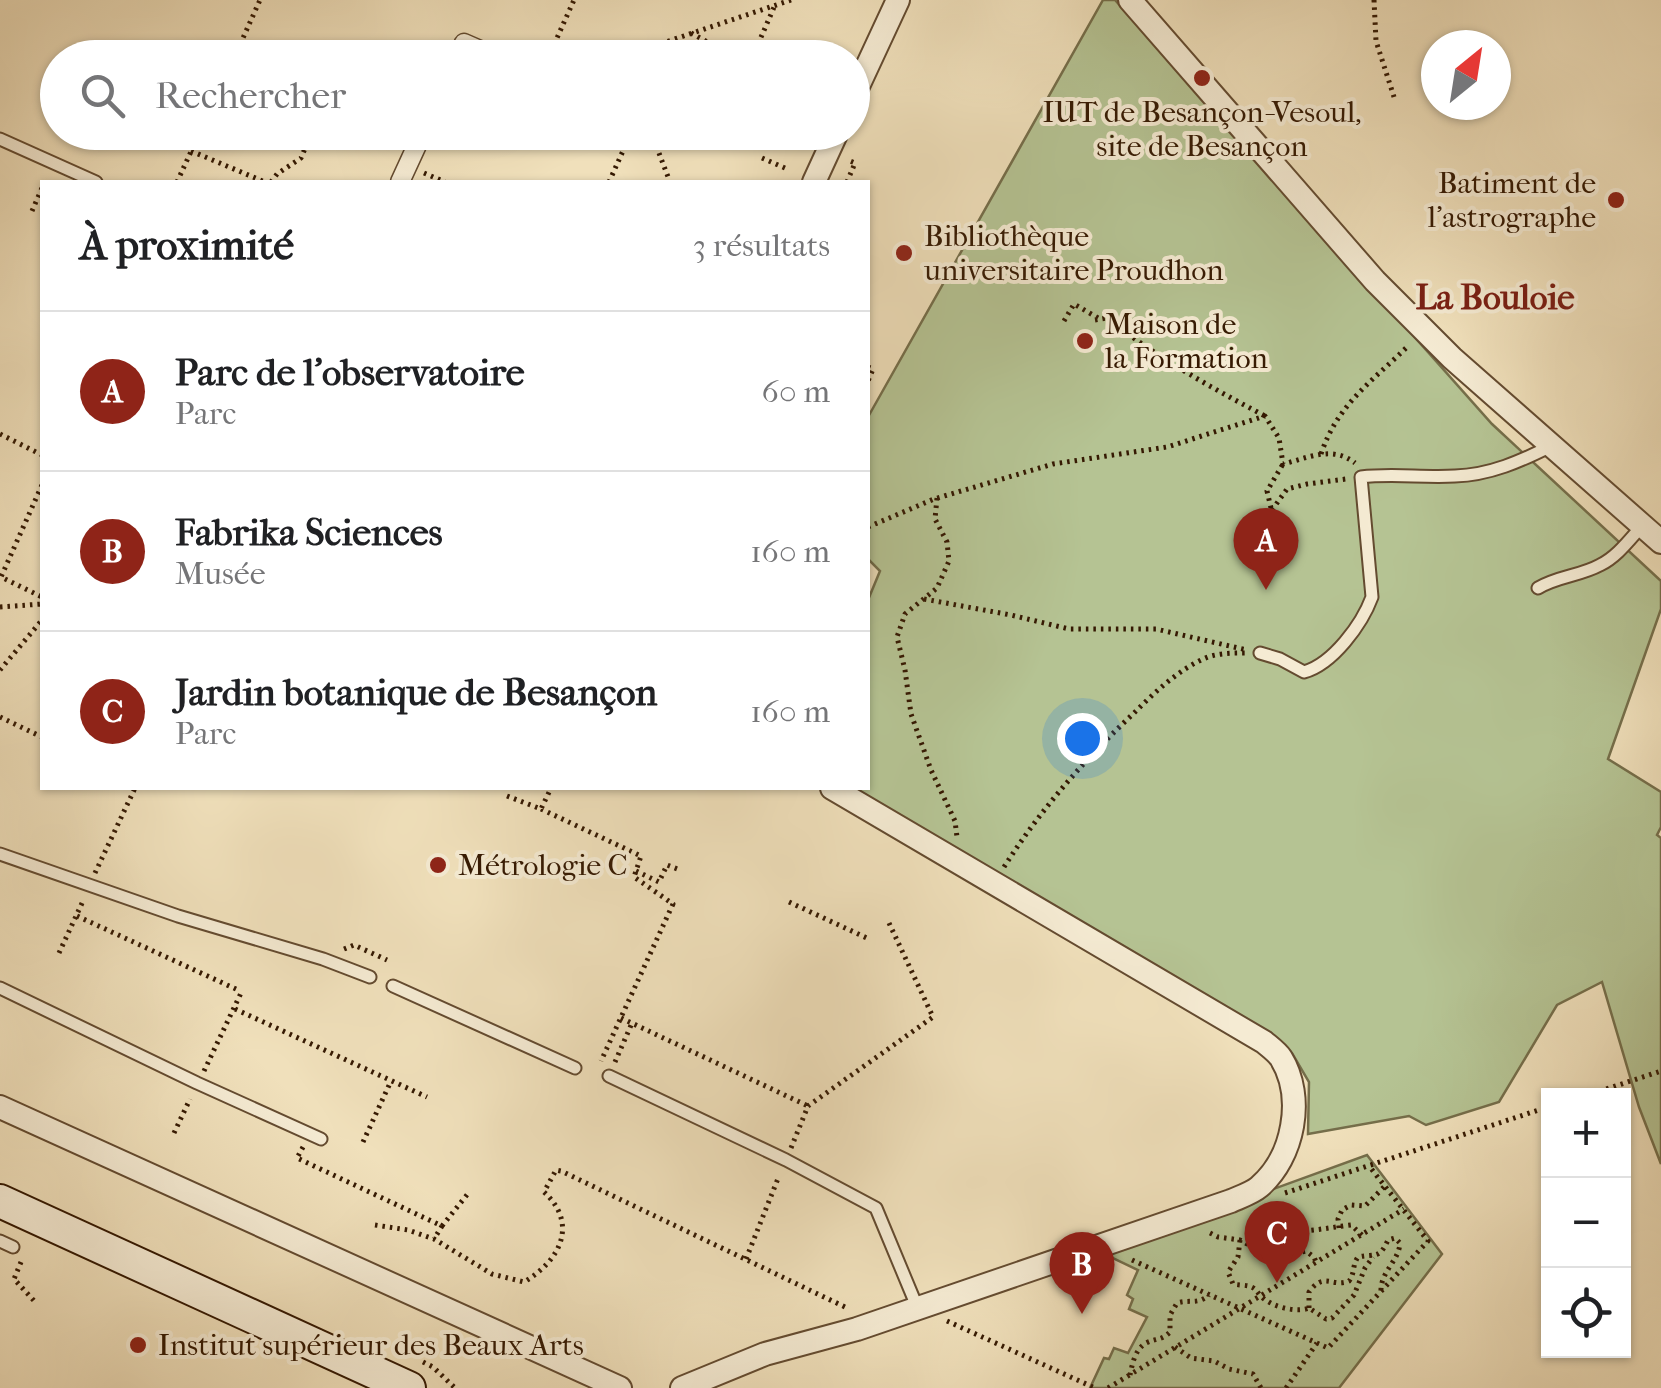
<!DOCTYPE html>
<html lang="fr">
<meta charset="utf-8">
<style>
body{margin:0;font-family:"IM FELL French Canon",serif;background:#f6f6f6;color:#202124}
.controls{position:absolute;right:30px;bottom:30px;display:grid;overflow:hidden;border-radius:0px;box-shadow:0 2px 8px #0004}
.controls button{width:90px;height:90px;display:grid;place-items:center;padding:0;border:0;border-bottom:2px solid #e0e0e0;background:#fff;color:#202124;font:50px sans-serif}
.compass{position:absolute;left:1421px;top:30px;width:90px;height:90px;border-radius:50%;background:#fff;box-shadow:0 2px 8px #0004;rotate:30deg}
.you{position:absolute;left:1082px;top:738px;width:35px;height:35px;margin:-25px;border:8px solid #fff;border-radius:50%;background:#1a73e8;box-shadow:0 0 0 15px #1a73e833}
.badge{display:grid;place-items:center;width:65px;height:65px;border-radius:50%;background:#8f2418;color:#fff;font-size:32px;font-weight:700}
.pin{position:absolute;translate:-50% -82px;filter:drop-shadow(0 2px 5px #0008)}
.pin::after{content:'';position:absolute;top:52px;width:35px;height:30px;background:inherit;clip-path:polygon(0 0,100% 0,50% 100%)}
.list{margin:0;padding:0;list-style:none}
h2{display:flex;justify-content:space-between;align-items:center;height:130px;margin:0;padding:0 40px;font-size:42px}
h2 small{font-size:32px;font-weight:400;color:#757577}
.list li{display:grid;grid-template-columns:65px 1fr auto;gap:30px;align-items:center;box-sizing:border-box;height:160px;padding:0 40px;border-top:2px solid #e0e0e0}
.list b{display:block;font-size:38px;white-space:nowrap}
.list p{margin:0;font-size:32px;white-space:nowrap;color:#757577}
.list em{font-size:32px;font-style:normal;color:#757577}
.icon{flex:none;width:55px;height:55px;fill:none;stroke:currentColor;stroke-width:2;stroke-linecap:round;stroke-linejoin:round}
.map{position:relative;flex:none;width:1661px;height:1388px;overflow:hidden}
.search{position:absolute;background:#fff;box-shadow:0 2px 8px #0004;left:40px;top:40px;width:830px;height:110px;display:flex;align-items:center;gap:25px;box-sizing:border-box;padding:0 35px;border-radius:55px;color:#757577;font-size:38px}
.panel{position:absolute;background:#fff;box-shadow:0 2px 8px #0004;left:40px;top:180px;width:830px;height:610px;border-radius:0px}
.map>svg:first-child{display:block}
</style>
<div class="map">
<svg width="1661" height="1388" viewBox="0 0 1661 1388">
<rect width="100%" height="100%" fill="#f0e0bb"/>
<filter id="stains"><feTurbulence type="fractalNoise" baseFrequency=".002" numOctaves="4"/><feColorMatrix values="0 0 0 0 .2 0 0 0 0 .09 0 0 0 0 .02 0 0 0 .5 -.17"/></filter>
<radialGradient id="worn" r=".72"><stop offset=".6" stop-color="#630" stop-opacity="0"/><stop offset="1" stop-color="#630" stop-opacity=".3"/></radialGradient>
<path fill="#b5c393" stroke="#756e4a" stroke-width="2.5" d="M1103 0H1115L1492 424 1661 581V609L1608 759 1661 792V827L1657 835 1661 838V1164L1639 1107 1602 982 1557 1005 1499 1102 1426 1125 1409 1116 1308 1134 1309 1082 1292 1053 1266 1033 837 788H868V600L880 571 868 559V417Z
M1367 1155 1442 1254 1339 1388H1090L1104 1358 1109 1359 1114 1348 1128 1353 1147 1317 1129 1309 1133 1299 1127 1295 1138 1270 1100 1252Z"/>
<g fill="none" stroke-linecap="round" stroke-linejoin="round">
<g stroke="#644b30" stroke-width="15">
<path id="service" d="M0 139 96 182
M1538 588C1558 576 1580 576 1600 565 1617 557 1630 539 1642 526
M1260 653 1280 659 1304 672C1333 664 1362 624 1372 597L1361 477C1393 473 1423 478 1455 476 1490 475 1521 461 1551 446
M0 854 178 916 323 959 370 977
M393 986 575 1068
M0 988 197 1083 321 1139
M609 1076 786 1160 876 1208 918 1309
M0 1241 13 1247"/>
</g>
<g stroke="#644b30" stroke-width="21">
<path id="pedestrian" d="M457 58 464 43 480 50
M400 182 423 132"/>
</g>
<g stroke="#644b30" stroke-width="26">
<path id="minor" d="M1130 0 1375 281 1452 358 1661 542
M852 99 898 0
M814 182 837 132
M0 1107 620 1388
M682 1388 765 1354 857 1329 1231 1201C1240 1197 1252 1193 1259 1187 1294 1157 1305 1097 1281 1058 1277 1052 1270 1047 1264 1042L832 788"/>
</g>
<g stroke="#351902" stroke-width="36">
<path id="secondary" d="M0 1201 409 1388"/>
</g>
<path stroke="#351902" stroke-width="5" stroke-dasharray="2.5 5" stroke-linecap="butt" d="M1374 0 1376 41 1394 97
M691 33 737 58
M234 58 260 0
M548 58 574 0
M618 58 791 0
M752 58 775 5
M378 132 398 142
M651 132 670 182
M191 151 265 182
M762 158 785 168
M424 173 445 182
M177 182 200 132
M271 182 277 174 301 158 312 132
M609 182 627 142 623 132
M847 182 855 163 850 161
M32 211 42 188
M1095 320 1107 318C1156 357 1210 387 1265 416
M1064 321 1074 304 1098 318
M868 367 873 369 868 381
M0 434 42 455
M1321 454C1338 403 1373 381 1409 345
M42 485 1 577 42 597
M937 498 935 519 947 542 949 561 937 588 905 614 897 637 905 670 911 714 931 770 955 821 957 837
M1271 508 1267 491 1283 464
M1272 510 1287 489 1307 484 1346 479
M868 527 934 499 1053 464 1167 447 1265 416 1279 438 1283 464C1308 458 1332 445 1355 463
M924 599 1011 615 1069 629H1156L1247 650
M0 607 42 604
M0 670 42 620
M0 717 42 737
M507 796 541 809 551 788
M541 809 641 856 634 877 673 904 601 1061
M1004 867C1041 809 1084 760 1134 713 1155 692 1180 668 1208 657 1220 653 1233 653 1246 653
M636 871 659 882 667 865 680 870
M95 873 135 788
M789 902 869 939
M77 916 238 990
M344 949 354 945 387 960
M59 953 83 901
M235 1009 427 1097
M621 1018 808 1106
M615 1062 632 1023
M204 1071 241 993
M1585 1096 1661 1071
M174 1133 190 1099
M363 1142 391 1081
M303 1147 297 1158 442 1226 434 1239
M791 1148 808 1106 933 1017 889 923
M1285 1193 1548 1107
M1258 1213 1268 1219 1288 1218 1302 1231C1319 1230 1334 1227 1351 1225L1362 1235
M375 1225 408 1230 434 1239 492 1274 524 1282C560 1261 579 1224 544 1192L556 1170 561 1171 845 1307
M442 1226 470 1191
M1339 1228 1338 1219 1342 1210 1351 1205 1365 1206 1385 1186
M1210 1233 1218 1237 1240 1240 1258 1250 1282 1256 1306 1251 1314 1257 1316 1262
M1240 1240 1238 1257 1228 1272 1233 1284C1238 1285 1244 1285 1249 1286 1258 1289 1256 1292 1262 1297 1272 1307 1297 1313 1309 1308L1326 1319 1332 1318 1354 1295 1365 1268 1373 1257
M1279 1256 1283 1236 1292 1222
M746 1259 779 1176
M1132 1260 1328 1348 1428 1241 1369 1166
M21 1262 14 1279 37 1304
M1309 1308V1292C1324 1271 1332 1288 1349 1281 1355 1274 1352 1265 1358 1257 1375 1253 1379 1260 1388 1240L1395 1238 1400 1243C1399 1261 1380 1272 1381 1292
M947 1321 1095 1388
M1175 1347 1191 1358 1214 1361 1229 1369 1253 1374 1261 1388
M423 1362 433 1367 455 1388
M1130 1375C1132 1365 1135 1349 1146 1343 1156 1338 1161 1341 1170 1332V1315L1177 1303C1190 1299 1198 1305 1209 1295
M1108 1388 1404 1209
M1286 1388 1317 1343"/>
<use href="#service" stroke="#f5ebd3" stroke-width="11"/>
<use href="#pedestrian" stroke="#f5ebd3" stroke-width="18"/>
<use href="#minor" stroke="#f5ebd3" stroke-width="22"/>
<use href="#secondary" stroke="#f5ebd3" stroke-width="32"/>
</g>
<g fill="#8f2418" stroke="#f5ebd3" stroke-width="4">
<circle cx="1202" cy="78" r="10"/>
<circle cx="1616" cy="200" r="10"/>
<circle cx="904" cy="253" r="10"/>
<circle cx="1085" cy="341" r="10"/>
<circle cx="438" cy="865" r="10"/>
<circle cx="138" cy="1345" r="10"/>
</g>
<g text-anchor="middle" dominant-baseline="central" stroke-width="8" stroke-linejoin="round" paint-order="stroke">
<g font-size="30" fill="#351902" stroke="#f5ebd3" text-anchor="start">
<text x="1202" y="112" text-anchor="middle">IUT de Besançon-Vesoul,<tspan x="1202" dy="34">site de Besançon</tspan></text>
<text x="1596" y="183" text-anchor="end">Batiment de<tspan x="1596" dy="34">l'astrographe</tspan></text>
<text x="924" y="236">Bibliothèque<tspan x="924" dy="34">universitaire Proudhon</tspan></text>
<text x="1105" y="324">Maison de<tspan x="1105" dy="34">la Formation</tspan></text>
<text x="458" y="865">Métrologie C</text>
<text x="158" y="1345">Institut supérieur des Beaux Arts</text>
</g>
<g font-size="35" font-weight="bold" fill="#7a1f14" stroke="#f5ebd3">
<text x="1495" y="297">La Bouloie</text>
</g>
</g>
<rect width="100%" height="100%" filter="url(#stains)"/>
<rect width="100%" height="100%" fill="url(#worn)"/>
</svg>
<div class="controls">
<button>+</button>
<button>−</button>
<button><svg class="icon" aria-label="locate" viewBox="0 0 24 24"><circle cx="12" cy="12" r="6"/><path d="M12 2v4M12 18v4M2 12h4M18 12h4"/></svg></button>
</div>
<svg class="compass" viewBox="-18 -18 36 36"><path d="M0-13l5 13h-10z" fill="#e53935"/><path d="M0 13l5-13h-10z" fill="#757577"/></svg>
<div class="you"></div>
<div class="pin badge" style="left:1266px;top:590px">A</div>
<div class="pin badge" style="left:1082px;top:1314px">B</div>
<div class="pin badge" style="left:1277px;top:1283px">C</div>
<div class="search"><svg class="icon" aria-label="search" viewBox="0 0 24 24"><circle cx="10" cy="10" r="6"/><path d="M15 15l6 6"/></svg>Rechercher</div>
<section class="panel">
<h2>À proximité<small>3 résultats</small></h2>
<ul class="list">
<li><span class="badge">A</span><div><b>Parc de l'observatoire</b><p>Parc</p></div><em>60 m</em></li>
<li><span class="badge">B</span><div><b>Fabrika Sciences</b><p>Musée</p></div><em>160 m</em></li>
<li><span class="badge">C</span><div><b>Jardin botanique de Besançon</b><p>Parc</p></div><em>160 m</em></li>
</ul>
</section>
</div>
